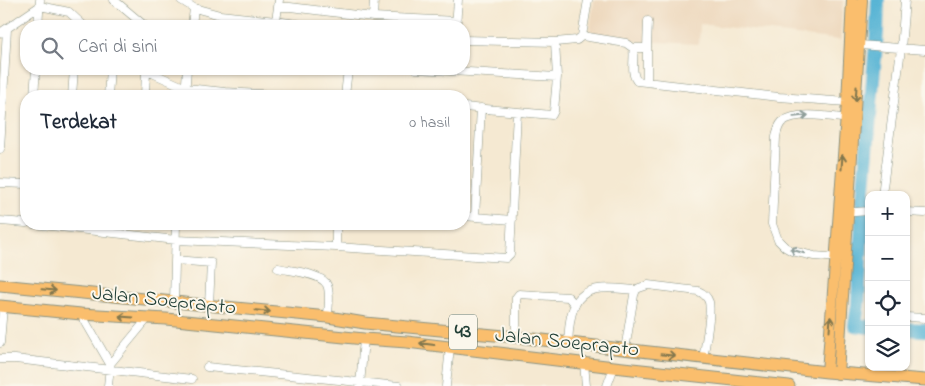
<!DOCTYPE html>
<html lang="id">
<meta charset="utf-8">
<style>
body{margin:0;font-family:"Indie Flower",sans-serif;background:#f6f6f7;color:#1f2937}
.controls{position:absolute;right:15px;bottom:15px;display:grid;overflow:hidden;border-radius:10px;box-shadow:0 1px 4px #0004}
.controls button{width:45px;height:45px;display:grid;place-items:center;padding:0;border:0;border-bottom:1px solid #e0e1e3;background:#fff;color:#1f2937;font:25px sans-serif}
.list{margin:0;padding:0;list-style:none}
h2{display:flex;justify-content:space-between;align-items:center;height:65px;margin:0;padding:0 20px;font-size:21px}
h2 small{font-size:16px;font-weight:400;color:#747a83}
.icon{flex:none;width:28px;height:28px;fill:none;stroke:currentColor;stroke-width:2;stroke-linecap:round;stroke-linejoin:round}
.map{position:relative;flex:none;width:925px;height:386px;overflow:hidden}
.search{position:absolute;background:#fff;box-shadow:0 1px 4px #0004;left:20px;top:20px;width:450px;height:55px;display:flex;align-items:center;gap:12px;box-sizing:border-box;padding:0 18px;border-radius:20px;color:#747a83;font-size:19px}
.panel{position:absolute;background:#fff;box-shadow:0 1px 4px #0004;left:20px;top:90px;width:450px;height:140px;border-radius:20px}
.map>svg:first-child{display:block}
</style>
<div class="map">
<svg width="925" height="386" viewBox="0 0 925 386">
<rect width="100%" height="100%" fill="#fbf7ec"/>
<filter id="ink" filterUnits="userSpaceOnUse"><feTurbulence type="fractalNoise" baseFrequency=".02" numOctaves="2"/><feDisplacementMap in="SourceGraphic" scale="10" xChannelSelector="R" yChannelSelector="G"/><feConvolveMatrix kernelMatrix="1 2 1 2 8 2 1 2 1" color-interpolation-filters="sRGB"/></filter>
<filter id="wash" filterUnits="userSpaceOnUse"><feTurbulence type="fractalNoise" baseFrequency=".0096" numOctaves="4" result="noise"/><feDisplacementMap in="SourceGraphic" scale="20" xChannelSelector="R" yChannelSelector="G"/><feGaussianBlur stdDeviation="1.12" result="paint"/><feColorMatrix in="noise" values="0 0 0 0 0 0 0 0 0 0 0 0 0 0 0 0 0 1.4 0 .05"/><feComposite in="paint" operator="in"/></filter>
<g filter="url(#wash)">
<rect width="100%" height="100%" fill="#f5e9d2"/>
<path fill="#edd7bb" d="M594 0H843L840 40 700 24 699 44 595 39 590 29Z"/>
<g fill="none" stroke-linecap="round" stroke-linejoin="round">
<path stroke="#55b3d4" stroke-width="14" d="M869 327 855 325 858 305 863 199 877 32 878 0
M906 329 925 330"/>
</g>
</g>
<g filter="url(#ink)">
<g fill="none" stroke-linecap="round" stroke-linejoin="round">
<g stroke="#8a9383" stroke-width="9">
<path id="minor" d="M114 0 145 26
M181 0 194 8 220 15 276 21 310 26
M40 6 69 12 84 26
M278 7H290L373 17 457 21
M373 17 374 0
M276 21 279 0
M38 26 40 0
M192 26 194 8
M456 26 458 0
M0 33 40 6
M582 36 588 0
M464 40 555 42 577 40 582 36 626 43 633 48C635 58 630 73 637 81L779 97 847 102
M860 45 925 50
M633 48H647V82
M647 48 648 21
M143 69 186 88 225 92 260 94 282 96
M416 69 557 77
M34 96 36 69
M72 96 74 69
M108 96 110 69
M145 96 146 71
M185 96 187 69
M345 96 348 69
M464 107 552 115 554 111 557 77 555 42
M0 149 7 29
M0 183 26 184
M882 195 901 49 905 0
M843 211 855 212 869 211
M906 212 925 213
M464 216 512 220
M475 217 481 108
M0 221 26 223
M33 224 176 240 336 247 506 258 510 254 517 112
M336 224V247
M840 258 814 256 792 251 785 247 778 240 772 224 776 137C777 131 778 126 782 122 796 110 832 117 850 119
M175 260 211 263 209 305
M278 268C290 271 322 273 327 285 331 294 328 307 328 317
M174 302 176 224
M81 314 110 364 148 318
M906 317 925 318
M516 337V298L519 294 568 297 570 299 575 305
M0 343 3 307
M568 344C569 331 569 316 575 305 585 282 616 289 636 290
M625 350 634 295 636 290 639 288 648 285 698 291C703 293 707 296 709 302 712 313 705 346 703 359
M0 359H15L192 379
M584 363 586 386
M207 367 399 386
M360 385 364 339
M108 386 110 366
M446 386 450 347
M607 386 614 367"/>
</g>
<g stroke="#8a9383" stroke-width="12">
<path id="major" d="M827 372 847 102 852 0
M838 374 862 0"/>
</g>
<g stroke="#8a9383" stroke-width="13">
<path id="highway" d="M0 285 328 317 365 323 516 337 827 372 925 380
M0 306 81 314 166 319 364 339 407 342 614 367 789 386"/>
</g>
<use href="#minor" stroke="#fff" stroke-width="8"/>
<use href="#major" stroke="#fabe6d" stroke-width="10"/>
<use href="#highway" stroke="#fabe6d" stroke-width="11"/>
</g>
<defs><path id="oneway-shaft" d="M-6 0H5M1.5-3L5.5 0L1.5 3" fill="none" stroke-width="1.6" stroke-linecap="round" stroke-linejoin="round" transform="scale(1.25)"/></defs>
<g stroke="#82774e">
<use href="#oneway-shaft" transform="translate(856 94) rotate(94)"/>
<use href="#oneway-shaft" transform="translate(842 162) rotate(-86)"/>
<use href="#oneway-shaft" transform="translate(49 290) rotate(5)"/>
<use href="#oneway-shaft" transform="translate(263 311) rotate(6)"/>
<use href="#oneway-shaft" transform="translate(126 317) rotate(-176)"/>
<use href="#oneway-shaft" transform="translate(830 324) rotate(-86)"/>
<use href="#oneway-shaft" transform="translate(427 344) rotate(-173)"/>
<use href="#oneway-shaft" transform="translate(668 355) rotate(6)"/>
</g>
<g stroke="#8f9e9a">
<use href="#oneway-shaft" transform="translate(801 116) rotate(-6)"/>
<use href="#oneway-shaft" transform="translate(797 251) rotate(-163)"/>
</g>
</g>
<g text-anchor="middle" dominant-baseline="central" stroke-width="4" stroke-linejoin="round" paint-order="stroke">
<rect fill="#fbf7ec" stroke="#61756b" stroke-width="1" x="449" y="314.5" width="28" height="35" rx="4"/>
<g font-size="20" font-weight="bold" fill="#1f3d34">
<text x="463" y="332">43</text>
</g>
<g font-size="21" fill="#1f3d34" stroke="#fbf7ec">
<text transform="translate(164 301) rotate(6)">Jalan Soeprapto</text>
<text transform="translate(567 343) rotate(6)">Jalan Soeprapto</text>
</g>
</g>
</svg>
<div class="controls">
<button>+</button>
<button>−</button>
<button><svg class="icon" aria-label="locate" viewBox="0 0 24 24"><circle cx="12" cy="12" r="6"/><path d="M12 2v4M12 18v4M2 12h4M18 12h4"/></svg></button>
<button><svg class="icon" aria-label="layers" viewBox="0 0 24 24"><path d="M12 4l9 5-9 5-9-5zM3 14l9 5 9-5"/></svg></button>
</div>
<div class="search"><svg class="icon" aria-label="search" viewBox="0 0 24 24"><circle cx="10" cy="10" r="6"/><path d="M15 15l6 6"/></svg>Cari di sini</div>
<section class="panel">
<h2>Terdekat<small>0 hasil</small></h2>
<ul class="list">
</ul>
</section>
</div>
